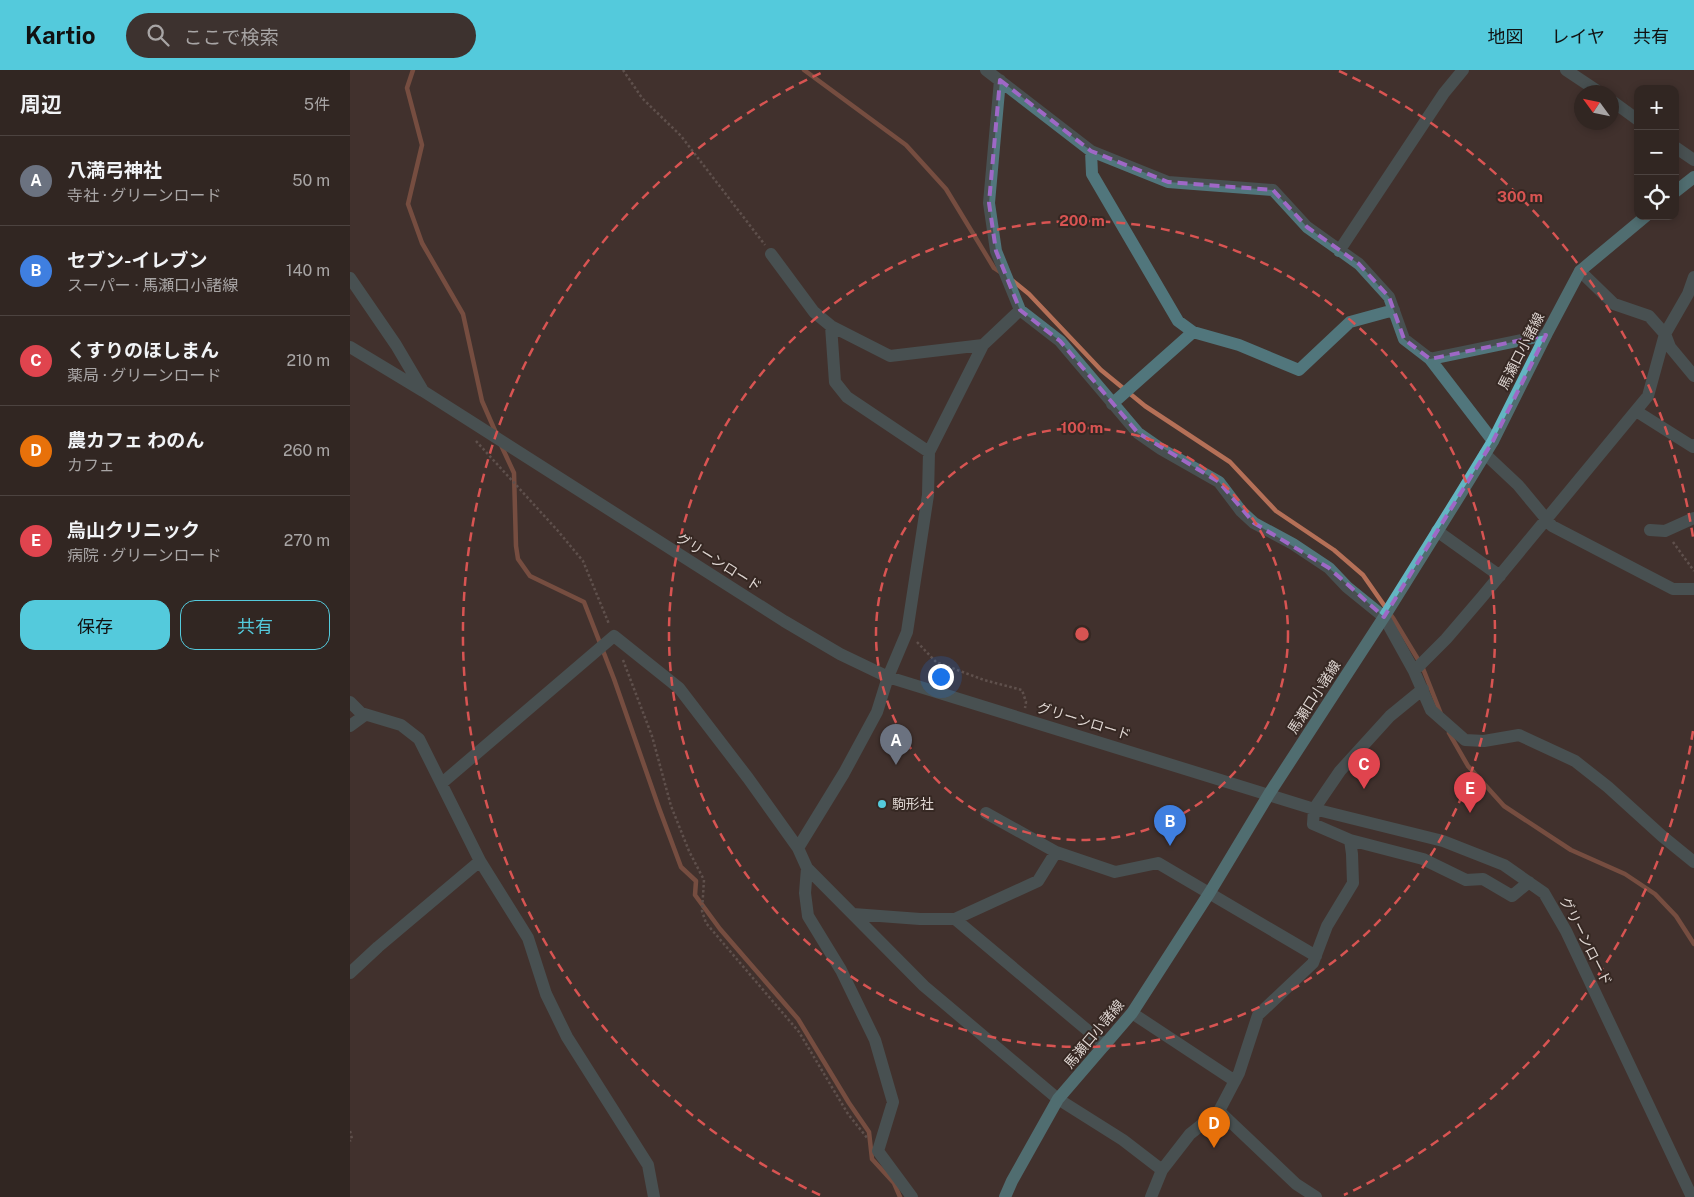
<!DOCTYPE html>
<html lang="ja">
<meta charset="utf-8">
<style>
body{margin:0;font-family:"Public Sans","Noto Sans JP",sans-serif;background:#3d322f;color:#f1f3f6}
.controls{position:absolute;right:15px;top:15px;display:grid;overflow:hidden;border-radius:10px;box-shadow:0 2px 8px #0003}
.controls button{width:45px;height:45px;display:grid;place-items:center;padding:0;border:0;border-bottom:1px solid #4c4340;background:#312622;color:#f1f3f6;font:25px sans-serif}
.compass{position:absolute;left:1224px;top:15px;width:45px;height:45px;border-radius:50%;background:#312622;box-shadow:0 2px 8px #0003;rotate:303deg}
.you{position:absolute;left:590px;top:606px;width:18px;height:18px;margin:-12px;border:4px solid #fff;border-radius:50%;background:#1a73e8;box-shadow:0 0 0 8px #1a73e833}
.badge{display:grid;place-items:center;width:32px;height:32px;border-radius:50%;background:#54cadc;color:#fff;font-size:16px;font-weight:700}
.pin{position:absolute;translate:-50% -41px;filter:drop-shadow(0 1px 2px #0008)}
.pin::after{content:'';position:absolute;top:26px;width:18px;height:15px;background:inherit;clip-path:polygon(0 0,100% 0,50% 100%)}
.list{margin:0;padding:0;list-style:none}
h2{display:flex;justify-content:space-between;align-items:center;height:65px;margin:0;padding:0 20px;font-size:21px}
h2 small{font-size:16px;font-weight:400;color:#a8a5a5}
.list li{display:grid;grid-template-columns:32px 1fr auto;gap:15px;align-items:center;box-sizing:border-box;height:90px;padding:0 20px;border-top:1px solid #4c4340}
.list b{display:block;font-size:19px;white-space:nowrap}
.list p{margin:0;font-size:16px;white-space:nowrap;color:#a8a5a5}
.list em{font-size:16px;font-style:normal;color:#a8a5a5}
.actions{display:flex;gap:10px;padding:15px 20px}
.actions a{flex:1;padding:11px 0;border:1px solid #54cadc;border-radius:15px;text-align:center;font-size:18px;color:#54cadc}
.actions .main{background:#54cadc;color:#111}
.icon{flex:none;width:28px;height:28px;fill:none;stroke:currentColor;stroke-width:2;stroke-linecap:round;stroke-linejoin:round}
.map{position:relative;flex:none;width:1344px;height:1127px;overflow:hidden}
header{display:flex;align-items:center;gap:30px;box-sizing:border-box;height:70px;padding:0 25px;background:#54cadc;color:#111}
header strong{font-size:24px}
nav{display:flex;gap:28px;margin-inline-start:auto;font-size:18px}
.search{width:350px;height:45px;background:#3d322f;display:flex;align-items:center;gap:12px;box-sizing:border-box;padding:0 18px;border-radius:28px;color:#a8a5a5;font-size:19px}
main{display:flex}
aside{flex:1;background:#312622}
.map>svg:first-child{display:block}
</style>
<header>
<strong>Kartio</strong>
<div class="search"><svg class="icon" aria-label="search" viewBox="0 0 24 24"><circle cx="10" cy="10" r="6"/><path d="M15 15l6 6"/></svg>ここで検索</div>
<nav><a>地図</a><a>レイヤ</a><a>共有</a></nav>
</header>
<main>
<aside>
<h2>周辺<small>5件</small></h2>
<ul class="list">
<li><span class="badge" style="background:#6b7280">A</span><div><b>八満弓神社</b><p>寺社 · グリーンロード</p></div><em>50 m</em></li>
<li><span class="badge" style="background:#3f7fe0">B</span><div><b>セブン-イレブン</b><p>スーパー · 馬瀬口小諸線</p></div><em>140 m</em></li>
<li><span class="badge" style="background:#e0444e">C</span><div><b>くすりのほしまん</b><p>薬局 · グリーンロード</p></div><em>210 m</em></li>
<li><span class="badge" style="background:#e8710a">D</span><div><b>農カフェ わのん</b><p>カフェ</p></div><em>260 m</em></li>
<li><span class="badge" style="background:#e0444e">E</span><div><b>烏山クリニック</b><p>病院 · グリーンロード</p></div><em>270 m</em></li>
</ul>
<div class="actions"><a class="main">保存</a><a>共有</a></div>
</aside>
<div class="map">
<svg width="1344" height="1127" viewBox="0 0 1344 1127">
<rect width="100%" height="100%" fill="#41322d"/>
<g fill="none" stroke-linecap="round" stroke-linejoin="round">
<path stroke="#b57057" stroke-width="4.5" d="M63 0 57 18 72 75 58 134 72 173 113 244 132 331 146 363
M454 0 556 75 596 119 644 198 650 202
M663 211 679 224 751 300 795 336 880 392 926 441 984 480 1013 505 1043 548 1072 596 1091 644
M151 375 164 403 166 476 168 489 180 506 234 532 264 609 309 738 331 797 346 811 345 825 370 859 448 949 499 1033 519 1062 522 1089 544 1113 550 1127
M1099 663 1118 696 1154 736 1221 780 1275 804 1305 824 1326 846 1344 874"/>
<path stroke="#837672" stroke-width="2.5" stroke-dasharray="2.5 2.5" stroke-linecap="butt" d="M273 0 292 28 331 66 415 175
M126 371 208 461 233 491 259 554
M1323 472 1344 501
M567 572 586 592 634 610 672 620 676 632 675 638
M273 590 302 666 321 736 339 781 354 810 352 841 356 853 449 962 498 1044 518 1069
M0 1061 2 1069 0 1071"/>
<path stroke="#51767c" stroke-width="12" d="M636 0 741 81 818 112 923 120 957 157 1009 194 1039 227 1054 269 1080 289 1143 371
M1216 0 1249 22
M650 10 639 133 646 181 670 240 710 271 788 363 811 379 869 412 891 441 904 453 943 474 979 498 997 517 1034 547 1064 601 1081 640 1115 670 1134 671 1169 665 1225 691 1258 717 1312 766 1344 792
M1262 31 1288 50
M1325 77 1344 90
M741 81 742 104 828 251 843 262 889 275 949 300 1000 252 1044 240
M989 181 1094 23 1113 0
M421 184 464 242 481 256 540 286 633 275
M1230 201 1264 234 1299 246 1315 264 1320 277 1344 306
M0 208 46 275 72 319
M0 277 73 321 434 551 490 584 538 607 964 739 1093 771 1154 795 1194 823 1216 861 1342 1127
M1080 289 1196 265
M762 334 843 262
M1286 341 1343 377 1344 375
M579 382 633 275 670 240
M1135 384 1168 415 1202 456 1323 519H1344
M1300 460 1315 461 1344 448
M1087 461 1150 506
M1064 601 1096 569 1132 527 1298 326 1315 264 1338 224 1344 207
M0 632 11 643 51 655 69 669 130 791 178 868 196 924 217 967 298 1095 304 1127
M0 656 15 645
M92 713 264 566 329 618 398 708 448 778 457 798 574 916 708 1029 773 1070 812 1100
M636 743 706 782 765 802 808 793 966 886
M1000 770 1073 789 1116 810 1133 809 1162 826 1179 812
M448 778 494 703 527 642 538 607 557 562 578 425 579 382 497 327 485 312 481 256
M457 798 455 823 458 846 491 900 525 970 543 1032 528 1081 562 1127
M503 844 570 849H605L688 811 706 782
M605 849 755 975
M0 903 28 877 130 791
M782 943 885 1011
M869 1041 946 1114 966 1127
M801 1127 812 1100 840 1064 869 1041 889 1003 908 945 963 893 977 856 1003 813 1002 784 1000 770 963 754 964 739 990 701 1040 646 1073 619"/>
<path stroke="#63b5c2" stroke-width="12" d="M1325 122 1344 107
M655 1127 662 1111 708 1029 782 943 860 822 919 724 1034 547 1110 425 1143 371 1196 265 1230 201 1296 146"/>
</g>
<path d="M0 0H1344V1127H0ZM650 10 741 81 818 112 923 120 957 157 1009 194 1039 227 1054 269 1080 289 1196 265 1143 371 1034 547 979 498 904 453 869 412 788 363 710 271 670 240 646 181 639 133Z" fill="#41322d" fill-opacity=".55" fill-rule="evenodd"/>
<path fill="none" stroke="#9e68c6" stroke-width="4" stroke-dasharray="10 6" stroke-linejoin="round" d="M650 10 741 81 818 112 923 120 957 157 1009 194 1039 227 1054 269 1080 289 1196 265 1143 371 1034 547 979 498 904 453 869 412 788 363 710 271 670 240 646 181 639 133Z"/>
<g fill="none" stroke="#d85452" stroke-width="2.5" stroke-dasharray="9 6">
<circle cx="732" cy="564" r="206"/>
<circle cx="732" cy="564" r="413"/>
<path d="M1343 661A619 619 0 0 1 994 1125M470 1125A619 619 0 0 1 475 1M989 1A619 619 0 0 1 1343 467"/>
</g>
<circle fill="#54cadc" stroke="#362823" stroke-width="2" cx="532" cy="734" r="5"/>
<g text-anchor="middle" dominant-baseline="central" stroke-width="4" stroke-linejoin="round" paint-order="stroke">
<g font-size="14" fill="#dfd6d2" stroke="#362823">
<text transform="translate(1171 281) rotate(-63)">馬瀬口小諸線</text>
<text transform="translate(369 492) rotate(32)">グリーンロード</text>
<text transform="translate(964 627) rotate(-57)">馬瀬口小諸線</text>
<text transform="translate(734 651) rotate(17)">グリーンロード</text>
<text transform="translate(1236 871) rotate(63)">グリーンロード</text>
<text transform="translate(744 964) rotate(-50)">馬瀬口小諸線</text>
</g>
<g font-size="14" fill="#dfd6d2" stroke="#362823" text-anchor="start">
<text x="542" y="734">駒形社</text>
</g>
</g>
<circle cx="732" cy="564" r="8" fill="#d85452" stroke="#362823" stroke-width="2.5"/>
<g font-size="15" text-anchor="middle" font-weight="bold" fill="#d85452" stroke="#362823" stroke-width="4" stroke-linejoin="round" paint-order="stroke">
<text x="1170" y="132">300 m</text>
<text x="732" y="156">200 m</text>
<text x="732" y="363">100 m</text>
</g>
</svg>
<div class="controls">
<button>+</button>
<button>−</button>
<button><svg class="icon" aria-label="locate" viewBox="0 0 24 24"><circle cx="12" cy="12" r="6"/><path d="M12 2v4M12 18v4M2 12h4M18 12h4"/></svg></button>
</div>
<svg class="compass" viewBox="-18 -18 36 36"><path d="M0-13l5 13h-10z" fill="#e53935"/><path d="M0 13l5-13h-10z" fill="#a8a5a5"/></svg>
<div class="you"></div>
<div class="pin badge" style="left:546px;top:695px;background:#6b7280">A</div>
<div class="pin badge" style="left:820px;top:776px;background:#3f7fe0">B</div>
<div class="pin badge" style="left:1014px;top:719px;background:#e0444e">C</div>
<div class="pin badge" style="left:864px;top:1078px;background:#e8710a">D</div>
<div class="pin badge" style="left:1120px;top:743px;background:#e0444e">E</div>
</div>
</main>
